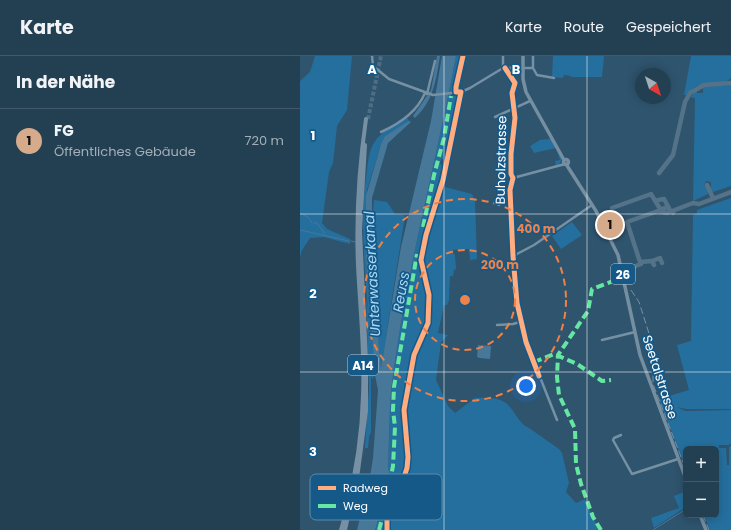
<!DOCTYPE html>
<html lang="de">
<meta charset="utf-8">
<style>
body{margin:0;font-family:Poppins,sans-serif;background:#2f4a5c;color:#f1f3f6}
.controls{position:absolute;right:12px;bottom:12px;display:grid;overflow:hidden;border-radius:6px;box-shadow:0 2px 10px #0003}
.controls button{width:36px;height:36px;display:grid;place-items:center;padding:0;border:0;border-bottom:1px solid #405869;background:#233f52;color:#f1f3f6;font:20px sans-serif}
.compass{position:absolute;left:335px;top:12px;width:36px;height:36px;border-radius:50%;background:#233f52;box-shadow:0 2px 10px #0003;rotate:141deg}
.you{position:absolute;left:226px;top:330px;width:14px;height:14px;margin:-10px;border:3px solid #fff;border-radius:50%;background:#1a73e8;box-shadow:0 0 0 6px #1a73e833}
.badge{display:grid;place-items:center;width:26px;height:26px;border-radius:50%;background:#d6ab8b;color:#111;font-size:13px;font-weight:700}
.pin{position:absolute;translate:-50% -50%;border:2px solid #fff;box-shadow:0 1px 4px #0006}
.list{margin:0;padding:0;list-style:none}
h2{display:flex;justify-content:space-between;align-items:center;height:52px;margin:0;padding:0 16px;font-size:17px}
h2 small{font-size:13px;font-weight:400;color:#a3afb8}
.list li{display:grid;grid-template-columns:26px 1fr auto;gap:12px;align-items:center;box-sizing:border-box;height:64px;padding:0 16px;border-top:1px solid #405869}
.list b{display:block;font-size:15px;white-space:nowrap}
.list p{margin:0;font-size:13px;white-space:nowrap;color:#a3afb8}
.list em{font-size:13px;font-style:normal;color:#a3afb8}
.map{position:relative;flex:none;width:431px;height:474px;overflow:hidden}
header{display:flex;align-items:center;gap:24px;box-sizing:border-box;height:56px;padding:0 20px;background:#233f52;border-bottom:1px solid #405869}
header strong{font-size:19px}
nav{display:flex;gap:22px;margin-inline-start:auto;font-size:14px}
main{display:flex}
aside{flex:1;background:#233f52}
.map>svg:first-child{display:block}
</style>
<header>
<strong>Karte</strong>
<nav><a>Karte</a><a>Route</a><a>Gespeichert</a></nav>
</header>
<main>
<aside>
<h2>In der Nähe<small></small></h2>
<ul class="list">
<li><span class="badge">1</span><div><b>FG</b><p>Öffentliches Gebäude</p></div><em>720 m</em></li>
</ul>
</aside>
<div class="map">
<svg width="431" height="474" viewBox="0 0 431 474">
<rect width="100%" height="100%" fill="#2f546e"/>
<path fill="#256f9e" d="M15 0H52L47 54 37 70 33 107 29 116 22 167 27 173 50 183V188L24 181 10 182 2 194 0 201V25L10 16Z
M156 0H163L155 35 151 38V41L157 38 159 45 147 103H141L140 108 146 110 141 130 172 138 175 145 177 203 170 204 169 193 151 194 155 199 156 213 154 214 153 220H150L149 244 147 249H144L138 277 148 279 141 286 136 324 148 350 155 357 175 342C183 342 192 341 200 344 214 348 216 367 229 372L259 393 262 397 269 427 266 436 276 447 285 443 293 462 300 474H75L83 448 88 418 90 416 88 414C89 388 89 362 91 336 104 223 135 112 156 0Z
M253 0H304L302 21H271V20L264 19 263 22 252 21Z
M391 0H431V22C419 34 401 19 387 39H384Z
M431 29V130L413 136 411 134V126L406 125 404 129 408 132V138L393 145 395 42 390 41 397 34V37H403V31Z
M107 62 109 65 108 67 85 80 81 88 67 134 66 201 75 319 72 323 71 316V376L69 381 68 392H65L62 403 65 390 69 332 66 242 68 254C64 208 60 160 67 114 68 105 69 95 74 87 81 74 95 71 107 62Z
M249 79 262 102 260 107 256 110 255 105 260 104 256 92 234 97 230 90 240 84 250 83Z
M431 142V353H386L377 351 385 355 431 354V389L430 387 429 389H419V392H426L427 409H429V391L431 390V474H410L404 459H416V393H386V413L359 343 389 334 377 289 391 285 393 159 397 157V154Z
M74 144 87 146 95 158 105 159 81 313C76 257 68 201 74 144Z
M272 166 282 179 261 193 252 180Z
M384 436 386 440V451L354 472 351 462 379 452 374 440Z"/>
<path fill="#47789a" d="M137 0H140C136 24 134 44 115 62L113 60 131 34Z
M142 0H156C135 112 104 223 91 336 89 362 89 388 88 414L90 416 88 418 83 448 75 474H57L61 458 65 454 73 402 78 334 75 319 66 201V140L81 88 85 80 109 65 111 66 88 87 72 142V218L81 312 101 191 131 65Z
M178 289 191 290 190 303 180 302V298V302L177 301Z"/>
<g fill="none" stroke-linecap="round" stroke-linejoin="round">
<path stroke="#47789a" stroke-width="1" d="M0 157 8 161 12 167
M14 167H17L25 178
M0 174 49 185
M51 185 55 186
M18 434 24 442 41 448
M353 474 386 453"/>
<path stroke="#547288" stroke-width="4.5" d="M359 117 373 99 385 46 390 37 404 29 431 27
M407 129 413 142
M358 144 364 143 369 152
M312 152 351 138 362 156
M362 153 367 151 373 157
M352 205 360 202 362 207
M354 209 352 205 340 206 327 166 358 155 367 157 393 147 399 148 431 136
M333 211 341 208"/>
<path stroke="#4e6e84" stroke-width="4" stroke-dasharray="4 2" stroke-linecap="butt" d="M68 63 81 0"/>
<path stroke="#7690a4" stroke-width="2.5" d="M72 0 73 10 89 23 133 39 161 36 170 32 203 12H233L237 19 254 22
M233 0V11
M203 12V0
M205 12 215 27 212 37 215 62 211 98V118L213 122 210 134 215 231 220 266 226 286 257 364
M127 38 135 5
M195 61 230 45
M81 76C99 68 117 56 125 37
M213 122 265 108
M213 200 234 189 292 149
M197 269 213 268 220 266
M302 284 335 276
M321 379 314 382 313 384 332 418 378 403"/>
<path stroke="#758fa1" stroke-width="3.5" d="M223 0V23L226 36 264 104
M263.5 106a2.5 2.5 0 1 1 5 0a2.5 2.5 0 1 1-5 0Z
M266 108 296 155 318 199 340 299 386 423
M400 459 406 474"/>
<path stroke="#7890a3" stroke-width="4" d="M41 474C54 430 62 385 63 339 65 296 60 252 58 209 56 160 59 111 66 63
M45 474 58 415 66 355V304L60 175 65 89"/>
<path stroke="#7890a3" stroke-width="1" stroke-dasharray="7 3" stroke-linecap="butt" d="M331 234 339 246 353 290V328L386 414
M356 300 360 316
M403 459 409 474"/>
<path stroke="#66e7a1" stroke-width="4" stroke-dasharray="8 4" stroke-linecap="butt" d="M123 171 134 119 144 82 151 40
M234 306 254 298 277 308 302 325 311 324
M79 474 84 456 93 410 95 371 93 354 94 331 117 198
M301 474 293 461 281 428 276 408 275 373 259 339 257 321 258 299 288 255 292 233 324 221"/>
<g stroke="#155988" stroke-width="8">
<path id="cycleway" d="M205 12 215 27 212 37 215 62 211 98V118L213 122 210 134 213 200 217 247 226 286 239 320
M87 474V456L90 448 100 433 107 412 108 401 104 354 114 299 128 267 129 239 121 204 126 179 143 124 161 36H156V31L163 0"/>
</g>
<use href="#cycleway" stroke="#ffac80" stroke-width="5"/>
</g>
<path fill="none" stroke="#fff" stroke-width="1" stroke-opacity="0.55" d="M144 0V474M287 0V474M0 158H431M0 316H431"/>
<g fill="none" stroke="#ee8249" stroke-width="2" stroke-dasharray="7 5">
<circle cx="165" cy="244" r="50"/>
<circle cx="165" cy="244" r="101"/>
</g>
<g text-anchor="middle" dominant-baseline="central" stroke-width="3.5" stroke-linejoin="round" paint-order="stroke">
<g fill="#155988" stroke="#b9cddb" stroke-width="1">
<rect x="311" y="208" width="24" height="20" rx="3"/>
<rect x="48" y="299" width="30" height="20" rx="3"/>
</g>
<g font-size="12" font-weight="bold" fill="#fff">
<text x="323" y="218">26</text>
<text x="63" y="309">A14</text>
</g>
<g font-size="13" fill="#fff" stroke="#155988">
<text transform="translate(201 104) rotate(-89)">Buholzstrasse</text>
<text transform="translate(360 321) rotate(72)">Seetalstrasse</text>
</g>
<g font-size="14" font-style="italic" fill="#a7d8f6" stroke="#155988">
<text transform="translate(72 218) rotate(-93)">Unterwasserkanal</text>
<text transform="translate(101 236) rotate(-80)">Reuss</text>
</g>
</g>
<rect x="10" y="418" width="132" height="46" rx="6" fill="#155988" stroke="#5b8bac" stroke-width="1"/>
<rect x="18" y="430" width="18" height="4" fill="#ffac80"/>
<rect x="18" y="448" width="18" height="4" fill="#66e7a1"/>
<g font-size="11" fill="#fff">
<text x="43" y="436">Radweg</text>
<text x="43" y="454">Weg</text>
</g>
<g font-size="13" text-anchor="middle" font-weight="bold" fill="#fff" stroke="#155988" stroke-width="3.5" stroke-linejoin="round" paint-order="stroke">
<text x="72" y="18">A</text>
<text x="216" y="18">B</text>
<text x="13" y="84">1</text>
<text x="13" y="242">2</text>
<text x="13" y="400">3</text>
</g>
<circle cx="165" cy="244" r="6" fill="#ee8249" stroke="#155988" stroke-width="2"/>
<g font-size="12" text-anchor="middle" font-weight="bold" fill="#ee8249" stroke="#155988" stroke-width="3.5" stroke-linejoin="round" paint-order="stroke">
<text x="236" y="177">400 m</text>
<text x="200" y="213">200 m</text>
</g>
</svg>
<div class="controls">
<button>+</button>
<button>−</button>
</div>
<svg class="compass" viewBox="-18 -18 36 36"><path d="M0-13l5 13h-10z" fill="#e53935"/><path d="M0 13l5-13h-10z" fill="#a3afb8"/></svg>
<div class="you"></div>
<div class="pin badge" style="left:310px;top:169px">1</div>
</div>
</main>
